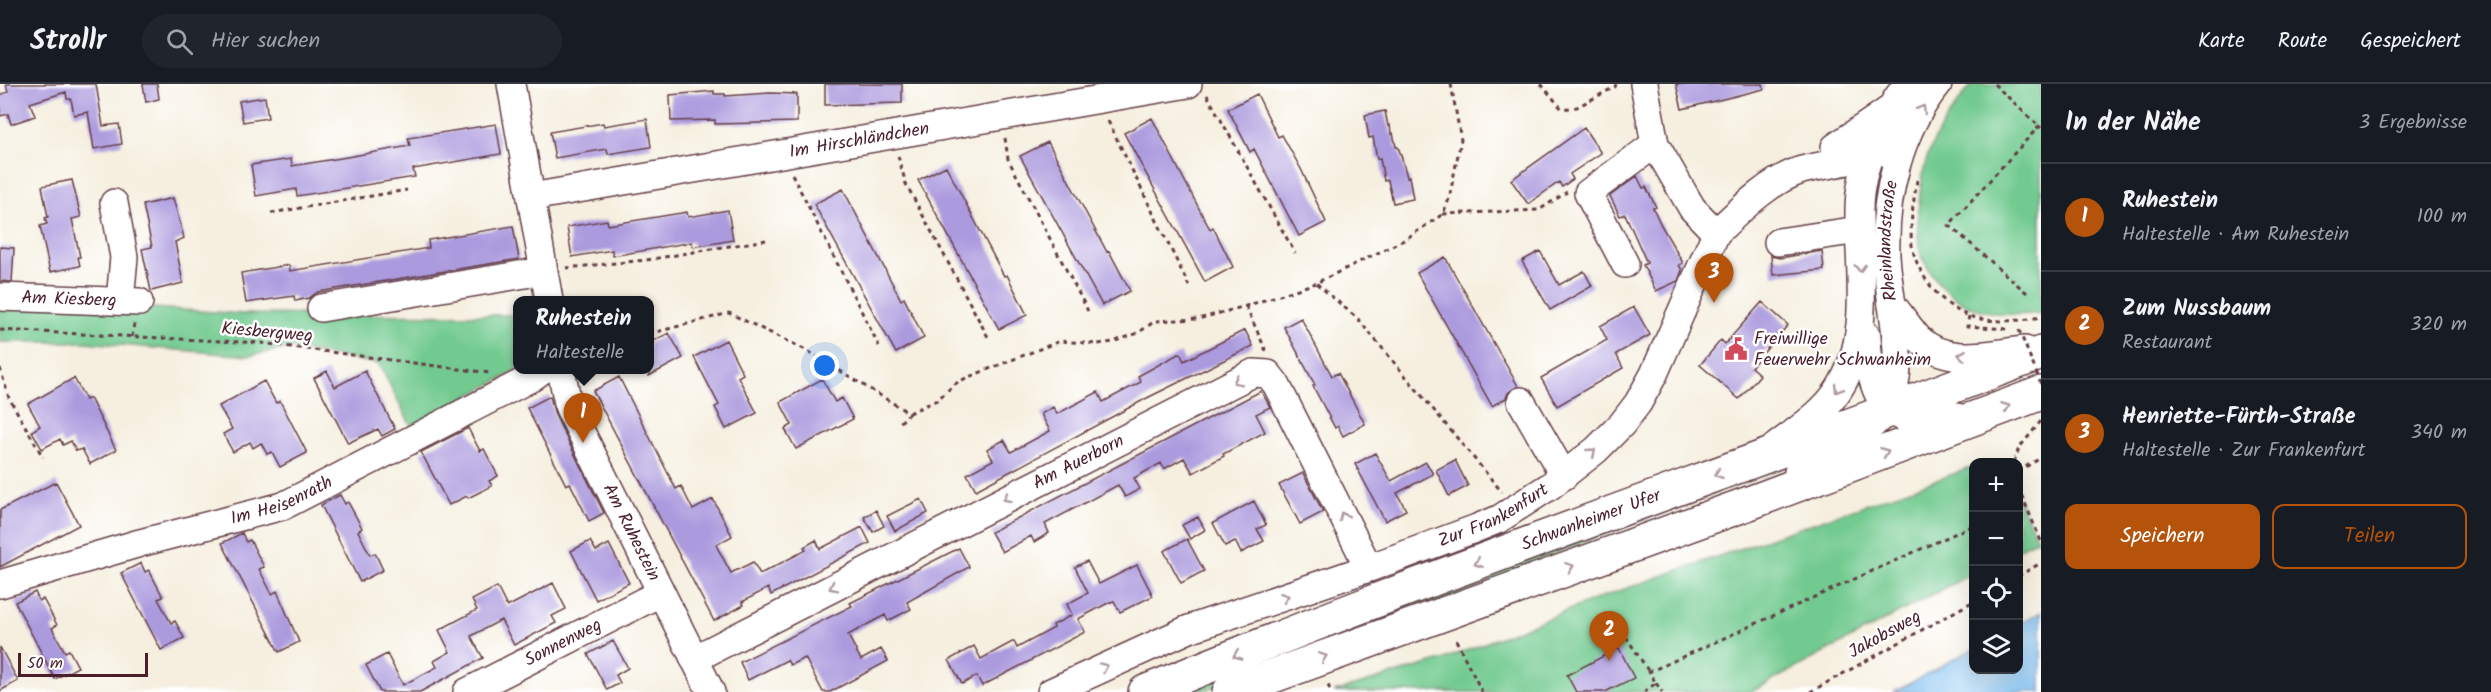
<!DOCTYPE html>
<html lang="de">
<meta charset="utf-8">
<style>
body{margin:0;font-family:Kalam,sans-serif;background:#20242c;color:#f1f3f6}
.controls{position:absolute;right:18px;bottom:18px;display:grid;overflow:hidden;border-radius:12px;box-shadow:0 6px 24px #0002}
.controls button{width:54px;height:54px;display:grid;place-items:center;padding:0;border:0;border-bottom:2px solid #363941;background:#171b24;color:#f1f3f6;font:30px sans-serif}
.scale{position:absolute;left:18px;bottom:15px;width:130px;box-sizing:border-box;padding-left:6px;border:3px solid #4a1f2b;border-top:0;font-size:16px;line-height:21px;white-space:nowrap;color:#4a1f2b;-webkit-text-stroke:4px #fff;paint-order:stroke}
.you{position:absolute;left:825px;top:282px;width:21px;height:21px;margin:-15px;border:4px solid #fff;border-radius:50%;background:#1a73e8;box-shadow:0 0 0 9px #1a73e833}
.badge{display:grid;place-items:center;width:39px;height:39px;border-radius:50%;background:#b45309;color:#fff;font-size:20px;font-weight:700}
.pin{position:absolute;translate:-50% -50px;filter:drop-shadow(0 2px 3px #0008)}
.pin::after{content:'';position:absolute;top:32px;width:21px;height:18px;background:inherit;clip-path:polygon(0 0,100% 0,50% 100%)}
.popup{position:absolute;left:513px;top:212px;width:141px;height:78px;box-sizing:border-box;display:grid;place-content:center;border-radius:12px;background:#171b24;filter:drop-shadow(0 2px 4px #0005);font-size:20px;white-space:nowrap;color:#9ea1a6}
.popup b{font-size:22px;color:#f1f3f6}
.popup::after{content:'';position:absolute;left:50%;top:100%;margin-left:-12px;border:12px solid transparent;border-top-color:#171b24}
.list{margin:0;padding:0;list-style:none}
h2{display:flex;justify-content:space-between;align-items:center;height:78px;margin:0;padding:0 24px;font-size:26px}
h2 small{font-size:20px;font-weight:400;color:#9ea1a6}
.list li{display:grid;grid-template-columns:39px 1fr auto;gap:18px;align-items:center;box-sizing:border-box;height:108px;padding:0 24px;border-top:2px solid #363941}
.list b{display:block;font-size:22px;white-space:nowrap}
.list p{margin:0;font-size:20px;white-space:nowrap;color:#9ea1a6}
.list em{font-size:20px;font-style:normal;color:#9ea1a6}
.actions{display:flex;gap:12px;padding:18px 24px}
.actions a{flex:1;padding:14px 0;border:2px solid #b45309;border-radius:12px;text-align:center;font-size:21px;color:#b45309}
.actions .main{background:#b45309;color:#fff}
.icon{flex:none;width:33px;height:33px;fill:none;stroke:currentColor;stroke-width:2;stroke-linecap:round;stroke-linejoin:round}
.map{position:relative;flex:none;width:2041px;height:608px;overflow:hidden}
header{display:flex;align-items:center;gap:36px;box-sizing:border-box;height:84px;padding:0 30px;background:#171b24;border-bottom:2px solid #363941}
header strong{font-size:28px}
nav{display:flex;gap:33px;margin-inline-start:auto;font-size:21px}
.search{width:420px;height:54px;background:#20242c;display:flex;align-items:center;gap:15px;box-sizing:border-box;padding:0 21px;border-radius:33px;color:#9ea1a6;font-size:22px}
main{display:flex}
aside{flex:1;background:#171b24}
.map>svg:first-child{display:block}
</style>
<header>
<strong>Strollr</strong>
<div class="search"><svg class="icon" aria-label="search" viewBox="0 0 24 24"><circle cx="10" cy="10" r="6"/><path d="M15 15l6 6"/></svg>Hier suchen</div>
<nav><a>Karte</a><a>Route</a><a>Gespeichert</a></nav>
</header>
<main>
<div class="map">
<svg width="2041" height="608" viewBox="0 0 2041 608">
<rect width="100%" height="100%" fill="#fff"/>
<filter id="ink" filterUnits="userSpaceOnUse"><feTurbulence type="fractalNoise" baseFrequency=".0167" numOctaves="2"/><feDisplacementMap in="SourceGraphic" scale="12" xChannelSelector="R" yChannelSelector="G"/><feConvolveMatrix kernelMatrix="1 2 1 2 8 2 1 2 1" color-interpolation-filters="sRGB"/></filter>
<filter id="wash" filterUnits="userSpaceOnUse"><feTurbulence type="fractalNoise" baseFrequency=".008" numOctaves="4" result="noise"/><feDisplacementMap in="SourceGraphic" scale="24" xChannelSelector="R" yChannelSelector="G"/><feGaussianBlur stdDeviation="1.35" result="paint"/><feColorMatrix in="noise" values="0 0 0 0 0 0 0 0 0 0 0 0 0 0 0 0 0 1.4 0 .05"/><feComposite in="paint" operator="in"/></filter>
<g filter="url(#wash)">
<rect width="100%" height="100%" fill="#f6efdf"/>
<path fill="#72ca90" stroke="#5e745e" stroke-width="1.5" d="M1972 0H2041V229C2000 234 1960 229 1934 193 1928 185 1922 176 1920 165 1916 151 1918 134 1919 119 1921 101 1923 82 1930 66 1939 42 1957 21 1972 0Z
M0 214 245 230 517 231 518 286 411 342 379 280 290 264 248 272 85 258H0Z
M1834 360 1813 373 1554 470 1472 506 1200 608H1172Z
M1973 383V489L1751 608H1334L1442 576 1599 514Z
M2018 412 2037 455 2019 465H2018Z"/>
<path fill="#7abef0" stroke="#626e8e" stroke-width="1.5" d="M2041 528V608H1894L1973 565 1974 586H2018L2019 540Z"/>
<g id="blocks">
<path fill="#ac9ade" d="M6 0H96L103 42 119 40 122 60 94 65 88 28 74 31 71 15H67L66 8 30 19 35 32 11 40 8 30 0 32V11L8 8Z
M143 0H157L159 15 146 18Z
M825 0H902V19L825 21Z
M1676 0H1763L1764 5 1682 25Z
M714 7V10H725V12L770 9 797 10V38L715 40V36L671 37 670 11Z
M1257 10 1278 53 1282 51 1301 85 1326 138 1299 152 1254 65 1250 68 1228 25Z
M265 13 268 34 243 38 239 17Z
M1385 27 1388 42 1390 41 1391 50 1393 49 1396 63H1398L1401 71 1407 93 1409 92 1413 115 1393 119 1388 96 1384 97 1380 74 1377 75 1373 53 1369 54 1365 31Z
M1152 34 1205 136 1210 145 1213 143 1233 183 1205 198 1124 49Z
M647 35 651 63 608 70 607 65 555 74 550 48 603 39 604 42Z
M496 40 501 70 413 85 415 93 297 112 296 105 256 112 251 81 291 75 292 82 341 74 410 62 408 54Z
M1584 44 1601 69 1570 90 1573 95 1562 103 1559 98 1528 120 1511 96Z
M1048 58 1107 168 1109 167 1130 207 1102 221 1020 72Z
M946 82 1004 192 1007 191 1027 231 999 245 918 96Z
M1637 92 1643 104 1646 103 1656 123 1653 124 1661 141 1683 179 1679 181 1682 186 1678 197 1656 207 1643 181 1647 179 1625 130 1620 132 1610 112Z
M72 96 81 133 72 135 80 173H78L80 182 50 188 40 142 47 140 45 134 48 133 42 102Z
M843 105 901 216 904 214 924 254 896 269 814 120Z
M173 114 184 154 175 158 183 199 151 207 142 165 152 163 143 121Z
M728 126 733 156 693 163 692 158 613 172 612 166 572 173 567 143 607 136 608 141 687 128 688 133Z
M513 142 519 175 318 208 309 214 295 217 294 212 246 219 241 189 289 181 290 187 429 164 428 156Z
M0 163 14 164 12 198 0 197Z
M1540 167 1559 201 1584 187 1592 202 1550 226 1522 177Z
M1822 167 1824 186 1773 191 1771 172 1780 174Z
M1445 173 1518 302 1508 309 1506 314 1492 322 1417 189Z
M1762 218 1788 241 1751 283 1760 291 1739 315 1700 281 1721 256 1725 260Z
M1634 223 1650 251 1616 270 1623 284 1557 322 1541 294 1607 256 1600 242Z
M1301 234 1332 292 1338 289 1365 340 1343 352 1338 342 1335 344 1313 302 1315 301 1284 243Z
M1245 246 1253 262 1149 313 976 406 967 390 993 376 987 365 1004 356 1011 368 1050 347 1041 330 1053 323 1057 330 1098 308 1103 318 1141 298 1138 292 1180 269 1184 277Z
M669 249 683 274 649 292V259Z
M726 256 743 290 738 293 757 329 726 345 715 323 719 321 694 273Z
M327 287 335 303 365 287 395 345 382 352 378 345 348 359 314 294Z
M619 293 676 405 681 402 693 426 713 415 732 452 716 461 731 489 753 478 760 490 806 466 804 463 816 456 820 465 862 443 870 459 771 511 768 504 742 518 744 521 714 537 593 307Z
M74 294 86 316 90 314 116 366 90 380 82 365 76 367 71 357 63 361 60 355 42 365 32 347 40 342 28 320Z
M822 295 835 318 842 314 853 335 796 365 785 345 792 341 780 318Z
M264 297 276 319 280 317 307 369 280 383 272 368 267 370 261 359 253 364 250 358 233 368 223 350 232 345 219 322Z
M1261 307 1270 323 1256 330 1265 348 1223 370 1224 372 1193 389 1184 374 1164 385 1161 379 1134 394 1140 405 1125 413 1118 401 1045 440 1049 449 1034 458 1031 452 1002 468 991 448Z
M550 312 555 331 604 429 589 437 570 399 566 401 527 324Z
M468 344 480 367 484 365 498 392 489 397 492 402 468 414 467 412 449 421 421 368Z
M1375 369 1391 397 1426 378 1433 390 1397 409 1406 426 1385 437 1355 380Z
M1455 376 1468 402 1449 412 1436 386Z
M1303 389 1323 428 1300 440 1279 401Z
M56 398 79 441 0 483V426Z
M340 411 345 420 348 418 362 444 358 447 370 471 375 469 383 486 360 498 321 421Z
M921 415 928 429 895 447 887 432Z
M1254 417 1266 441 1257 445 1264 457 1241 469 1235 457 1225 462 1213 439Z
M876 426 884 442 873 448 864 433Z
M1198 433 1205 446 1190 455 1182 441Z
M242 449 246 458 250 456 264 483 259 485 272 510 277 507 299 558 279 568 222 459Z
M1187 455 1204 487 1181 499 1164 467Z
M590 457 596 467 609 460 629 499 596 516 571 467Z
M959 464 969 483 907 518 911 525 888 537 885 531 848 551 861 576 881 565 888 577 830 608H823L805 574 790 581 787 576 748 596 740 578 852 522 850 519Z
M1087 477 1099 500 1137 481 1153 512 1120 528 1114 517 1108 519 1078 535 1085 548 982 602 977 592 962 600 949 576 974 562 981 575 1014 557 1017 564 1054 544 1053 541 1072 531 1067 520 1088 509 1075 483Z
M141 479 145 488 149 486 163 513 158 515 171 539 175 537 184 554 161 566 121 489Z
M553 499 566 525 552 532 556 539 514 561 501 536 471 552 483 574 420 608H380L366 581 387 570 403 601 437 583 434 577 450 568 439 546 477 526 472 516 497 503 507 523Z
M35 508 39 517 43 515 57 541 52 544 65 568 69 566 78 583 55 595 15 518Z
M613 557 628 584 616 591 620 599 607 606 588 570Z
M0 563 18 597 0 607Z
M1619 564 1634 594 1605 608H1576L1567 591Z"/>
</g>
</g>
<g filter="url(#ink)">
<use href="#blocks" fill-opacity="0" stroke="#643e46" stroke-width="1.5"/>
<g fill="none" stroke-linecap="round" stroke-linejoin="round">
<g stroke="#643e46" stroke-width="30">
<g id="minor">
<path d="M511 0 549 216"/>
<path d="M1644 0 1655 60 1692 124 1716 149"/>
<path d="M1835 63 1890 25"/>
<path id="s1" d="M531 113 1188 0"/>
<path d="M114 119 124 173 120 217"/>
<path d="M1778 158 1859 146"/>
<path d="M1625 180 1588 109 1655 60"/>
<path id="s2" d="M0 213 139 218"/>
<path d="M1892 221C1901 231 1909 244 1918 254 1947 283 1990 269 2025 266"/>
<path d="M321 224 543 187"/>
<path d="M1867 252C1868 284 1874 335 1918 335 1926 335 1934 332 1941 331 1949 330 1957 333 1965 335"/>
<path id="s3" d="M561 286 569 324 711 608"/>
<path d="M1521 317 1564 392"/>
<path d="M1775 363C1798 345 1824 329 1839 305 1873 252 1858 185 1859 126 1859 84 1882 33 1907 0"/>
<path id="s4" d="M1798 388C1826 369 1858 359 1881 332 1913 293 1888 218 1886 171 1884 111 1899 47 1938 0"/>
<path id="s5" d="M0 500 140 459 283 422 531 294 542 286"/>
<path id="s6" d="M694 575 1253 289 1268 290 1276 300 1369 484"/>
<path id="s7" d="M467 608 660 509"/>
<path id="s8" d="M1051 608 1189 545 1369 484 1477 444 1499 435 1550 402 1596 366 1622 340 1638 319 1654 290 1716 149C1739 127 1771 95 1802 86 1821 81 1842 79 1862 74 1878 70 1893 61 1907 51"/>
</g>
</g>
<g stroke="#643e46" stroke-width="36">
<g id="major">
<path id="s9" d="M1145 608C1441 486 1743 384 2041 269"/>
<path d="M1229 608 1752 418 2041 309"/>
</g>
</g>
<path stroke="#643e46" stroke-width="3" stroke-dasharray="4.5 4.5" stroke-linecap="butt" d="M1451 0 1461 56 1449 115 1443 130 1404 156 1316 199 1358 235 1502 408
M1541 0 1562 25 1577 23 1615 3 1616 0
M1994 0 2041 44
M1207 11 1295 169
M1108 37 1189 202
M1005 54 1008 75 1088 227
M898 72 906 100 988 253
M792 90 879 262
M1917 96C1914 117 1909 140 1912 161 1916 189 1941 221 1967 231 1989 240 2019 237 2041 233
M271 129 407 106
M1443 130 1539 126 1567 108
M566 184 646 176 766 156
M2027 209 1949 141 2041 40
M1246 222 1266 267
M1969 232 1967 242 2007 245
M0 246 261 259 490 289
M649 250 729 229 806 266 909 329 898 341
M132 253 134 240
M0 284 9 314 43 373
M909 329 937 316 955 300 966 294 1060 257 1098 260 1113 258 1138 249 1155 237 1198 235 1246 222 1316 199
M2014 378 2019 364 2041 337
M2018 387 2041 374
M2018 403 2041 457
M2018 492 2041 479
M1621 545 1649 588
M1456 556 1482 608
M1656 599 1662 608
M1328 601 1331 608
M1644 608 1656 599 1649 588 1974 441
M1810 608 1974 517"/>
<use href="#minor" stroke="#fff" stroke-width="27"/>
<use href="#major" stroke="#fff" stroke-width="33"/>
<path stroke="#643e46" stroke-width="3" stroke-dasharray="4.5 4.5" stroke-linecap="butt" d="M2019 246 2041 300"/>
</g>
<defs><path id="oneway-chevron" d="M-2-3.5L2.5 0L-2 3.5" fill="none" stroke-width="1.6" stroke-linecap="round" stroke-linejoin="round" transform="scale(1.5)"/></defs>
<g stroke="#ae9aa0">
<use href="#oneway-chevron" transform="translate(1922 25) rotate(-59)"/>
<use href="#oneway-chevron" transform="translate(1860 184) rotate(88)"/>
<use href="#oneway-chevron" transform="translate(1962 271) rotate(-173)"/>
<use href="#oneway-chevron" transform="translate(1237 297) rotate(153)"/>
<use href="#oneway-chevron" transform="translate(1838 305) rotate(122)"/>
<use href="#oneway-chevron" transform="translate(2006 323) rotate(-21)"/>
<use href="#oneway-chevron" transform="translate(1592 368) rotate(-41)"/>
<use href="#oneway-chevron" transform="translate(1885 368) rotate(-20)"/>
<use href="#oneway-chevron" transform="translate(1718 390) rotate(160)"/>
<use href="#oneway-chevron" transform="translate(1007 414) rotate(153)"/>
<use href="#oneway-chevron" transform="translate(1343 432) rotate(-117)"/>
<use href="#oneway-chevron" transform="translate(1478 479) rotate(159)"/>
<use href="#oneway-chevron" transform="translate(1570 483) rotate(-20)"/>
<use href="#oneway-chevron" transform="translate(833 503) rotate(153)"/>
<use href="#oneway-chevron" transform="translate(1285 513) rotate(-19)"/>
<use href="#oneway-chevron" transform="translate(1237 571) rotate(158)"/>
<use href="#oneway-chevron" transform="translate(1323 573) rotate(-21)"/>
<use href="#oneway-chevron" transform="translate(1104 583) rotate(-24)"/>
</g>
</g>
<defs>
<g id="civic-bare" transform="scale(1.8)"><path d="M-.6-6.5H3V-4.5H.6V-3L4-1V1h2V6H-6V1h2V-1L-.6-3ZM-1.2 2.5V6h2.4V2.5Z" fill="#d1495b" stroke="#fff" stroke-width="2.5" paint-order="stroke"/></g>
</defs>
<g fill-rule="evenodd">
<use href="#civic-bare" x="1736" y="265"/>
</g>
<g text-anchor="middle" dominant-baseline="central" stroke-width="5" stroke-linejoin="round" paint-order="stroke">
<g font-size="18" fill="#4a1f2b" stroke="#fff">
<text stroke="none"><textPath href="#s1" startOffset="333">Im Hirschländchen</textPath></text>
<text stroke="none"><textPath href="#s4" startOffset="280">Rheinlandstraße</textPath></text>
<text stroke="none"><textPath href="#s2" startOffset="69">Am Kiesberg</textPath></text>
<text transform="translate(267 249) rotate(5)">Kiesbergweg</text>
<text stroke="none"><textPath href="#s6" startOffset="432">Am Auerborn</textPath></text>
<text stroke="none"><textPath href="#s5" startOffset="294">Im Heisenrath</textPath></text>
<text stroke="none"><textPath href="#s8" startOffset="477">Zur Frankenfurt</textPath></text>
<text stroke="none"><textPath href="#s9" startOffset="478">Schwanheimer Ufer</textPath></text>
<text stroke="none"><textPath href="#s3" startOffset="178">Am Ruhestein</textPath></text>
<text transform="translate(1885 551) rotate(-29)">Jakobsweg</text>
<text stroke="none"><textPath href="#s7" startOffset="108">Sonnenweg</textPath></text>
</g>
<g font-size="18" fill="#4a1f2b" stroke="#fff" text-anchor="start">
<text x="1754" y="255">Freiwillige<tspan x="1754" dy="21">Feuerwehr Schwanheim</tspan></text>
</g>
</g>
</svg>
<div class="controls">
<button>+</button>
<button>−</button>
<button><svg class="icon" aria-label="locate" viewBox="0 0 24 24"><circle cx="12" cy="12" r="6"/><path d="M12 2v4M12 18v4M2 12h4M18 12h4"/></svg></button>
<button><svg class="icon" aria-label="layers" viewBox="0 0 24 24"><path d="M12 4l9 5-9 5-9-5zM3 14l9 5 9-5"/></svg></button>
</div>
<div class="scale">50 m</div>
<div class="you"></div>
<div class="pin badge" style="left:583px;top:359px">1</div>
<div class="popup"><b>Ruhestein</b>Haltestelle</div>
<div class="pin badge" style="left:1609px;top:577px">2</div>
<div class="pin badge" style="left:1714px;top:219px">3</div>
</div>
<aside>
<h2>In der Nähe<small>3 Ergebnisse</small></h2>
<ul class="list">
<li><span class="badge">1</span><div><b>Ruhestein</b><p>Haltestelle · Am Ruhestein</p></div><em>100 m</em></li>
<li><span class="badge">2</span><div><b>Zum Nussbaum</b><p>Restaurant</p></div><em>320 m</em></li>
<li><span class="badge">3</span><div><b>Henriette-Fürth-Straße</b><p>Haltestelle · Zur Frankenfurt</p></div><em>340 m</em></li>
</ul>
<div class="actions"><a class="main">Speichern</a><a>Teilen</a></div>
</aside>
</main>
